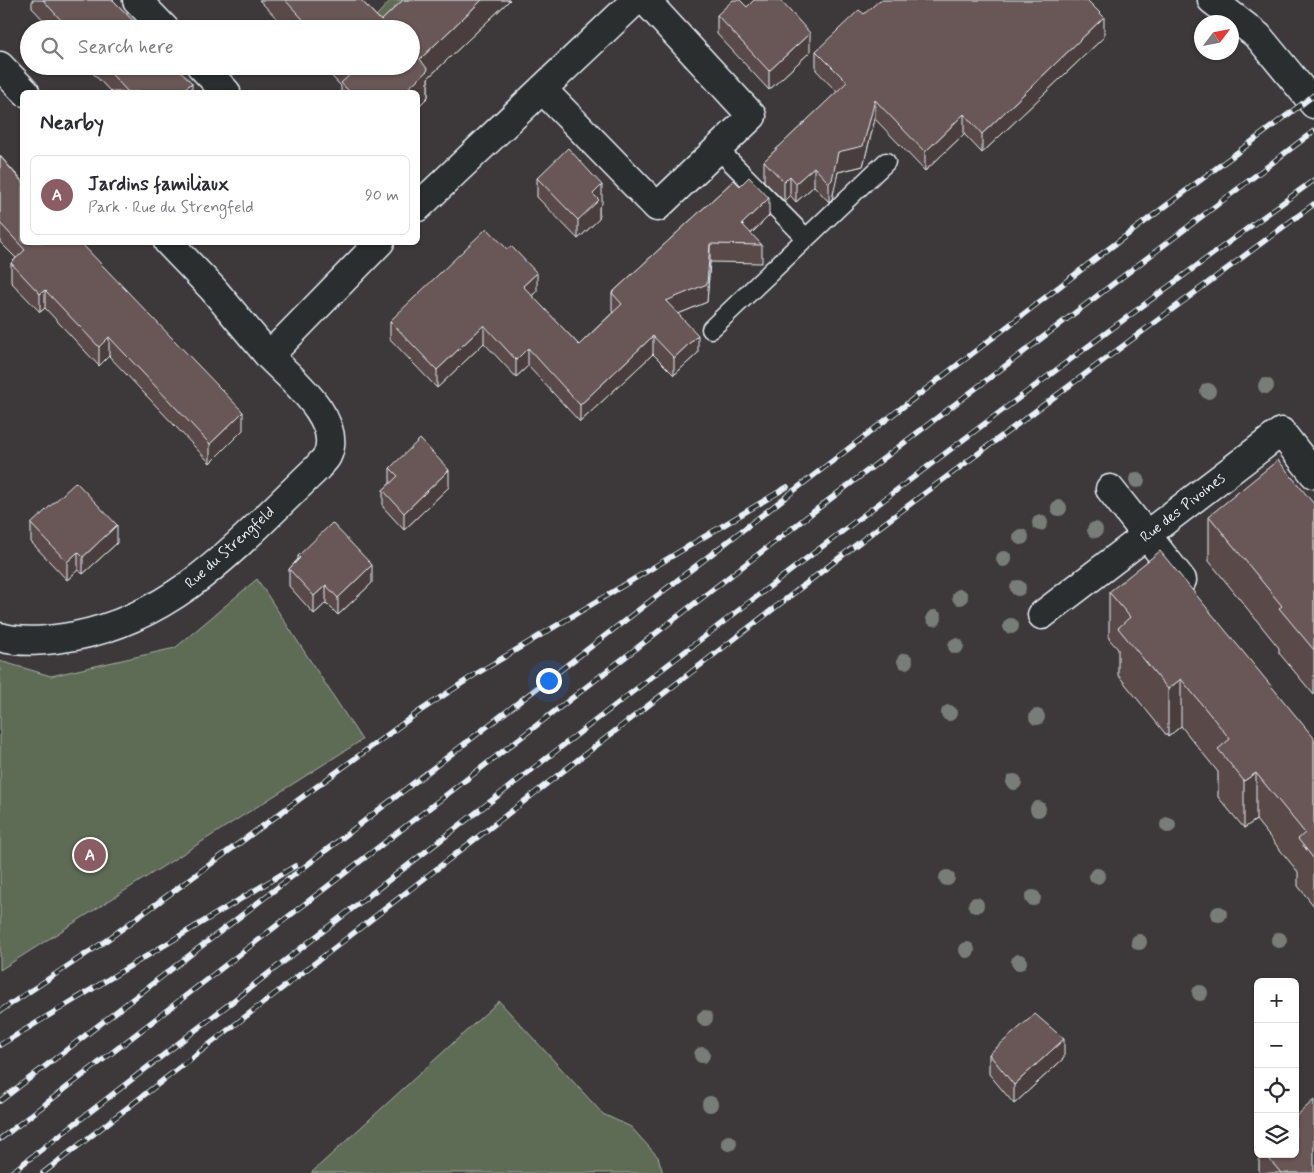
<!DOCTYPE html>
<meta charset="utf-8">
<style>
body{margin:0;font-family:Mynerve,sans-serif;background:#f2f2f3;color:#2b2b33}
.controls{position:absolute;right:15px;bottom:15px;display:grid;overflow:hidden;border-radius:8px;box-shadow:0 1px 4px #0004}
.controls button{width:45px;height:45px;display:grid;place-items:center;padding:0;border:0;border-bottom:1px solid #e1e1e2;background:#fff;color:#2b2b33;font:25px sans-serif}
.compass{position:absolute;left:1194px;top:15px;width:45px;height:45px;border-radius:50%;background:#fff;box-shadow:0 1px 4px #0004;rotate:58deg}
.you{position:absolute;left:548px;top:680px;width:18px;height:18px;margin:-12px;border:4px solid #fff;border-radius:50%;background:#1a73e8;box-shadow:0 0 0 8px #1a73e833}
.badge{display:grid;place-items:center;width:32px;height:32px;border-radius:50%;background:#8a5d65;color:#fff;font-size:16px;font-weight:700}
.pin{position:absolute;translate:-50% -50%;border:2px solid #fff;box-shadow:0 1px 5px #0006}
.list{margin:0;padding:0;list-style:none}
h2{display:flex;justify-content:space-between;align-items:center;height:65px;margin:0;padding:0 20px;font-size:21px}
h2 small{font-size:16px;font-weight:400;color:#7c7c81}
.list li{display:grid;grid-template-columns:32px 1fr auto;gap:15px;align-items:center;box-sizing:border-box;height:80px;margin:0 10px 10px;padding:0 10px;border:1px solid #e1e1e2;border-radius:8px}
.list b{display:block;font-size:19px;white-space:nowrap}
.list p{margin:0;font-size:16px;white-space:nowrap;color:#7c7c81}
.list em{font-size:16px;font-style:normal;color:#7c7c81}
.icon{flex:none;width:28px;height:28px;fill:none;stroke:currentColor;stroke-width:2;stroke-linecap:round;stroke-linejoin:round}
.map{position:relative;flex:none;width:1314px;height:1173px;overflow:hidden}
.search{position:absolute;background:#fff;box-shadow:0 1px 4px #0004;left:20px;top:20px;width:400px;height:55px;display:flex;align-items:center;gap:12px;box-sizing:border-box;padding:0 18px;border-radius:28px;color:#7c7c81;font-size:19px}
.panel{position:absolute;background:#fff;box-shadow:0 1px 4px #0004;left:20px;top:90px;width:400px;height:155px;border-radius:8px}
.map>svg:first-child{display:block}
</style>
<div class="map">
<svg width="1314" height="1173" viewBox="0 0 1314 1173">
<rect width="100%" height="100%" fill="#3d393a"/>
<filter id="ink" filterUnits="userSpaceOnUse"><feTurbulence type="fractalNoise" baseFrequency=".02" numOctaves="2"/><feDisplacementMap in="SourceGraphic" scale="10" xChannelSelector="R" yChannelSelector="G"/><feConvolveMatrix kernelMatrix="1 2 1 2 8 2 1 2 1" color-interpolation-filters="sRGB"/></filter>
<g filter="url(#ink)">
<path fill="#5e6c54" stroke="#a3aea6" d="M391 0H414L422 9 364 29Z
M257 579 362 740 0 970V661L51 676 175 648Z
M499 1001 603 1114 631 1127 658 1157 663 1173H311Z"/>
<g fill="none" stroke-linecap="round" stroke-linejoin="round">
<g stroke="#e8f1f8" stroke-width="21">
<path id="service" d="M718 149 806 238
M711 329 886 162"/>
</g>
<g stroke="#e8f1f8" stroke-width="31">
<path id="pedestrian" d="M1110 489 1182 580"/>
</g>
<g stroke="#e8f1f8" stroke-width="31">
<path id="minor" d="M137 0 165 29
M0 66 25 92
M201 66 226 92
M542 89 657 207 752 116 645 0
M418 207 636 0
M168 242 213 289 269 356 380 242
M1042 615 1281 432 1314 474
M0 637C24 644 52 640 75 636 181 615 242 539 317 468 320 464 325 460 327 456 344 420 290 378 269 356"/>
</g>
<g stroke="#e8f1f8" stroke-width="31">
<path id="tertiary" d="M1212 0 1258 36 1314 104"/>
</g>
<use href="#service" stroke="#2a2d2e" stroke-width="18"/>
<use href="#pedestrian" stroke="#2a2d2e" stroke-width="28"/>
<use href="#minor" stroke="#2a2d2e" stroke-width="28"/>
<use href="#tertiary" stroke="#2a2d2e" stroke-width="28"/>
<g stroke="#e8f1f8" stroke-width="5.5">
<path id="rail" d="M0 1011 104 942 420 711 476 674 787 487
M0 1045 295 866
M0 1101 1103 253 1314 95
M0 1139 821 506 1314 131
M11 1173C443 839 872 501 1314 180
M43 1173 874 531 1314 204"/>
</g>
<use href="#rail" stroke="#2a2d2e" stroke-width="4" stroke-dasharray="11" stroke-linecap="butt"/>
</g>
<g fill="#797d7a">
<circle cx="1266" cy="386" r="8"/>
<circle cx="1208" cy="391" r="8"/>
<circle cx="1137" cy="480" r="8"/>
<circle cx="1059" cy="508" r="8"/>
<circle cx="1040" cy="523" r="8"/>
<circle cx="1095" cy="530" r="8"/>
<circle cx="1021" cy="537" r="8"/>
<circle cx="1004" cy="559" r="8"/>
<circle cx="1018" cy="588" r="8"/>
<circle cx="960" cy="597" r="8"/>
<circle cx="934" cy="618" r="8"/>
<circle cx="1011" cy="626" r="8"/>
<circle cx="956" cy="646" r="8"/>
<circle cx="905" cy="661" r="8"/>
<circle cx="949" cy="713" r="8"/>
<circle cx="1037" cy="717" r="8"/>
<circle cx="1014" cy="782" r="8"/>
<circle cx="1038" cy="809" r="8"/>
<circle cx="1168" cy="825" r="8"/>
<circle cx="1097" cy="876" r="8"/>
<circle cx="947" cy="878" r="8"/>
<circle cx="1033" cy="898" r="8"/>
<circle cx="976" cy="905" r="8"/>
<circle cx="1219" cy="914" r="8"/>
<circle cx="1279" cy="940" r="8"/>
<circle cx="1139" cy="942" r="8"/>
<circle cx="967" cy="950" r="8"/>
<circle cx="1019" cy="962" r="8"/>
<circle cx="1200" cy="993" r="8"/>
<circle cx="705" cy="1018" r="8"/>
<circle cx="702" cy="1055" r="8"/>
<circle cx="710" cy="1104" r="8"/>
<circle cx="729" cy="1143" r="8"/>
</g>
<path fill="#5a4a4a" stroke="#e8f1f8" d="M32 0H113L141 29H52L32 8Z
M259 0H361L381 21 403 0H510L428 78V97L418 107V92H341V86L322 66H411V29H287Z
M747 7 810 52 769 90 717 34V15Z
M864 14 1104 37 982 153 964 134 925 171 875 119 863 166 838 172 832 199 829 202 814 186 796 202 790 195 784 201 764 181V161L837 92 816 70V51Z
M86 66H176L192 92H111Z
M0 156 243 430 210 463 109 356 99 366 45 308 40 312 11 282V263L16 258 0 242Z
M537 178 602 204 599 207V219L578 239 537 197Z
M734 180 769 216 751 234 762 245V263L710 262 707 302 678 314 698 353 674 375 653 354 580 422 528 366 516 377 484 343 437 388 390 339V321L537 291 532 296 579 345 613 312 612 311V293Z
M390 468 449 487 404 530 383 507V490L390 483Z
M1314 504V695L1279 653V648L1209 561V516Z
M31 524 117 543 83 574 78 570 67 580 31 542Z
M298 556 372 583 338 615 326 603 314 614 289 586V569L298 559Z
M1109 592 1314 738V906L1298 886V872L1256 820 1244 828 1218 797V772L1181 726 1168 737 1118 675V649L1109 639Z
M989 1054 1064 1058 1014 1104 989 1074Z
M1259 1154H1295L1314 1173H1259Z"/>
<path fill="#4a3c3c" stroke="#e8f1f8" d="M482 0H510L428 78V97L418 107V92H404L420 59Z
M1104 17V37L982 153V134Z
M810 33V52L769 90V71Z
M192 83V92H181Z
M875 100V119L863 166 838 172 832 199 829 202V183L838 152Z
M964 114V134L925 171V152Z
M814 167V186L796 202V183Z
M790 176V195L784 201V182Z
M602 185V204L599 207V219L578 239V220L593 194Z
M769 198V216L742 242V224Z
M710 244V262L707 302 666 319V301Z
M537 273V291L523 304V286Z
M45 290V308L40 312V294Z
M484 325V343L437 388V370Z
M698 335V353L674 375V358Z
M653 336V354L580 422V405Z
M109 337V356L99 366V347Z
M528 348V366L516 377V360Z
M243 412V430L210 463V444Z
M449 470V487L404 530V513Z
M117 525V543L83 574V557Z
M78 552V570L67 580V562Z
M372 565V583L338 615V598Z
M326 585V603L314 614V596Z
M1181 679V726L1168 737V689Z
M1256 773V820L1244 828V781Z
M1064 1039V1058L1014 1104V1085Z"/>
<path fill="#695656" stroke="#e8f1f8" d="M43 0H113L141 29H69Z
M285 0H361L381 21 403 0H482L420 59 428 70 404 92H350L341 83 353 72 348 66H411V29H312Z
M733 0H740L747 7 754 0H780L810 33 769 71 717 15Z
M880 0H1087L1104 17 982 134 964 114 925 152 875 100 863 146 838 152 832 180 829 183 814 167 796 183 790 176 784 182 764 161 847 82 816 51 859 10 864 14Z
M104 66H176L192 83 181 92H128Z
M568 148 602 185 593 194 599 200 578 220 537 178Z
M0 156 22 182V242H80L243 412 210 444 109 337 99 347 45 290 40 294 11 263 25 250 0 223Z
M749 177 769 198 742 224 762 245 710 244 707 284 666 301 698 335 674 358 653 336 580 405 528 348 516 360 484 325 437 370 390 321 487 228 507 249 511 246 537 273 523 286 579 345 622 304 612 293 734 180 740 186Z
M420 439 449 470 404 513 383 490 398 476 390 468Z
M1278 460 1314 504V650L1279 608 1282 606 1209 516Z
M76 482 117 525 83 557 78 552 67 562 31 524Z
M332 523 372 565 338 598 326 585 314 596 289 569 300 558 298 556Z
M1160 551 1314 738V859L1298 839 1305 833 1256 773 1244 781 1218 749 1230 739 1181 679 1168 689 1118 628 1130 617 1109 592Z
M1035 1014 1064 1039 1014 1085 989 1054Z
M1314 1100V1173H1281L1265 1154H1295V1117Z"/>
</g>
<g text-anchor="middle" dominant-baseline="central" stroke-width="4" stroke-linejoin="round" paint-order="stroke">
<g font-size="15" fill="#e8f1f8" stroke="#2a2d2e">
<text transform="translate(1183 508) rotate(-38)">Rue des Pivoines</text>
<text transform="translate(230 548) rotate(-42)">Rue du Strengfeld</text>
</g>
</g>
</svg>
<div class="controls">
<button>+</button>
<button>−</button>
<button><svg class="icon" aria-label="locate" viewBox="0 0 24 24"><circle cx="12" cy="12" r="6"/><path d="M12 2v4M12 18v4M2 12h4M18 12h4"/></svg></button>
<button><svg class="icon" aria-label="layers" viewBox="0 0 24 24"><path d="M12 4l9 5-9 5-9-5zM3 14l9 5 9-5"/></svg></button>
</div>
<svg class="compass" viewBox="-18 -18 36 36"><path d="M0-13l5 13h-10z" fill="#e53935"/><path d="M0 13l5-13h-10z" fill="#7c7c81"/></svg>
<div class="you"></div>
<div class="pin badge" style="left:90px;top:855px">A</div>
<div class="search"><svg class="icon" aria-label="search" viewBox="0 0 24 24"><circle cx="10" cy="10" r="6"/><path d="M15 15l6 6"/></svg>Search here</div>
<section class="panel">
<h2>Nearby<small></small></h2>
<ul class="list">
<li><span class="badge">A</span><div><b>Jardins familiaux</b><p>Park · Rue du Strengfeld</p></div><em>90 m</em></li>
</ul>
</section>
</div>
